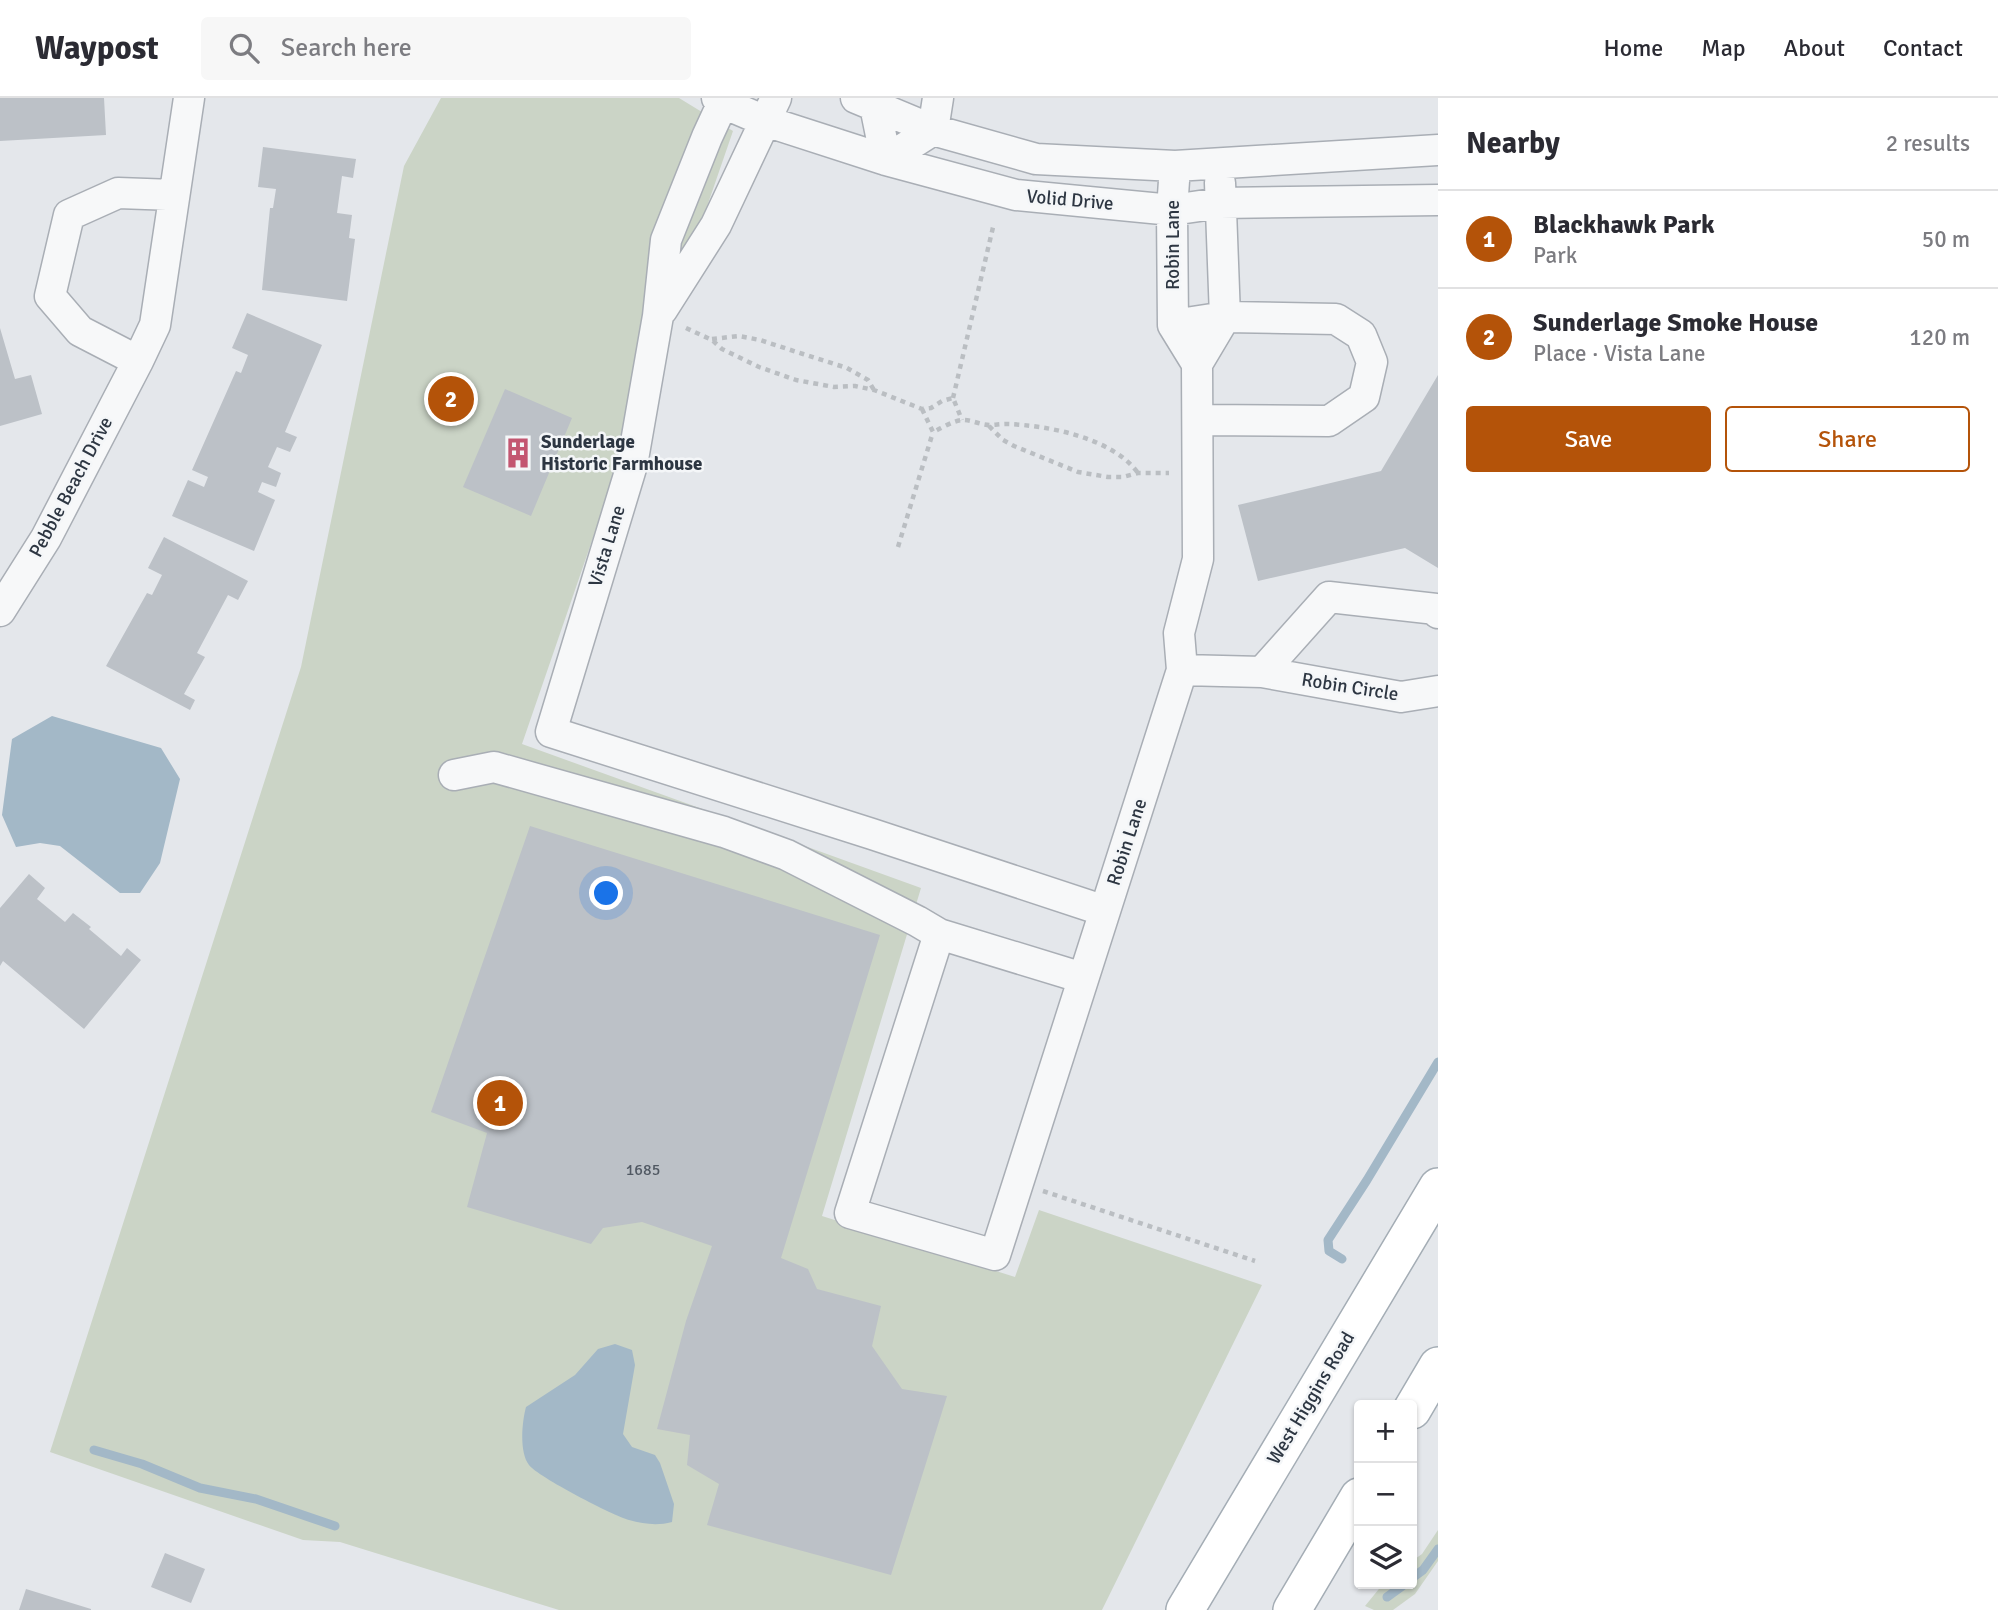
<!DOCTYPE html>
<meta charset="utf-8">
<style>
body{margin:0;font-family:Signika,sans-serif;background:#f7f7f7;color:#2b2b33}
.controls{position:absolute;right:21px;bottom:21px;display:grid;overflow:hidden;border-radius:7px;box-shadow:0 2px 5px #0004}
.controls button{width:63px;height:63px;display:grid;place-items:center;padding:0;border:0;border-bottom:2px solid #e1e1e2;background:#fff;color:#2b2b33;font:35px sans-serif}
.you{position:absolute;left:607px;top:796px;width:24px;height:24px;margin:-18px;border:5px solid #fff;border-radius:50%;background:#1a73e8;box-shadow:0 0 0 10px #1a73e833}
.badge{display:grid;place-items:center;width:46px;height:46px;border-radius:50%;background:#b45309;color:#fff;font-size:23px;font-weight:700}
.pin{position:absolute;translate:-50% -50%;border:4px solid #fff;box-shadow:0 2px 7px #0006}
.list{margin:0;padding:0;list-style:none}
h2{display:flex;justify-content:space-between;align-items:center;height:91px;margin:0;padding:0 28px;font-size:30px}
h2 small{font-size:23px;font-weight:400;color:#7c7c81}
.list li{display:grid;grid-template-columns:46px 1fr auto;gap:21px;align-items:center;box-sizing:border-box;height:98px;padding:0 28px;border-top:2px solid #e1e1e2}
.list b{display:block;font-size:26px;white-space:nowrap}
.list p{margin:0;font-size:23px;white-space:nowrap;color:#7c7c81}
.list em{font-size:23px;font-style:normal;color:#7c7c81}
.actions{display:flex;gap:14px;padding:21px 28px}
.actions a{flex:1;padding:16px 0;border:2px solid #b45309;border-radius:7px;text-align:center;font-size:24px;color:#b45309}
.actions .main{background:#b45309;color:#fff}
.icon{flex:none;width:38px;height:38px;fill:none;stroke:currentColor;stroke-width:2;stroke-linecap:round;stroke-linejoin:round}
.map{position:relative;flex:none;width:1438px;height:1512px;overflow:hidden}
header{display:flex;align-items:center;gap:42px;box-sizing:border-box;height:98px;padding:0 35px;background:#fff;border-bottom:2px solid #e1e1e2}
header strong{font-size:33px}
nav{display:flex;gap:38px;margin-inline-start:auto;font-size:24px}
.search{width:490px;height:63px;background:#f7f7f7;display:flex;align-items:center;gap:18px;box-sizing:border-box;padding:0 24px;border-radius:7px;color:#7c7c81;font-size:26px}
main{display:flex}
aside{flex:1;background:#fff}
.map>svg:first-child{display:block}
</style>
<header>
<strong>Waypost</strong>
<div class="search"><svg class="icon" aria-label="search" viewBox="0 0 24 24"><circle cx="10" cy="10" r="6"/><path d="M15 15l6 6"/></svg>Search here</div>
<nav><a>Home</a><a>Map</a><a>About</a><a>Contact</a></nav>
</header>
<main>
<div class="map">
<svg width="1438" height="1512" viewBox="0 0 1438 1512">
<rect width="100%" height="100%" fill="#e4e7eb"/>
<path fill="#cbd4c6" d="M441 0H679L733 33 522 646 921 790 822 1118 1015 1179 1039 1112 1262 1187 1102 1512H559L340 1444 303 1442 50 1354 301 569 404 68Z
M1438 1432V1463L1415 1496 1393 1512H1374L1365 1508 1383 1486H1412V1463L1422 1456Z"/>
<path fill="#a3b8c7" d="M52 618 161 650 180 681 160 765 140 795H120L60 748 40 745 16 749 2 717 12 641Z
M615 1246 632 1252 635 1267 623 1336 632 1349 655 1357 660 1365 674 1406 672 1424C657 1428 644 1426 629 1422 614 1418 538 1379 529 1367 519 1354 522 1324 526 1309L575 1277 598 1251Z"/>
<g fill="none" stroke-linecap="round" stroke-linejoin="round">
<path stroke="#a3b8c7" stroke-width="9" d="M1342 1161 1329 1153 1328 1142 1367 1082 1438 964
M94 1352 142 1366 200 1390 256 1401 335 1428
M1412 1480 1423 1472 1438 1451
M1387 1499 1405 1486"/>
</g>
<path fill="#bcc1c7" d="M0 0H104L106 37 0 43Z
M263 49 356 61 353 80 342 78 337 115 352 117 349 140 355 141 347 203 262 192 270 110H273L276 91 258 89Z
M247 215 322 247 285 334 297 339 290 354 277 349 268 369 281 375 276 389 262 384 258 394 275 402 254 453 172 418 188 382 204 389 208 379 192 372 236 273 241 275 248 257 232 250Z
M0 230 15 281 31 277 42 316 0 328Z
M1438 277V470L1405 450 1258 483 1238 407 1381 373Z
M444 279 472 292 457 323 430 310Z
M505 291 572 320 531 418 463 389Z
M164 439 248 483 238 502 228 497 197 555 205 559 184 596 195 602 190 612 106 568 147 495 152 497 162 477 148 470Z
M530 728 880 837 781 1160 808 1171 817 1191 881 1208 872 1248 902 1291 947 1298 891 1477 707 1427 719 1386 687 1367 690 1337 657 1331 686 1223 712 1148 642 1124 603 1130 591 1146 467 1109 487 1035 431 1014Z
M29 776 45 790 37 801 65 824 73 815 91 829 89 831 121 858 127 850 141 862 84 931 3 863 0 868V810Z
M165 1455 205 1471 191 1505 151 1489Z
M26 1491 91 1511V1512H19Z"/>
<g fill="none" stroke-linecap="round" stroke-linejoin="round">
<g stroke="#a9aeb5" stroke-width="33">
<path id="minor" d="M717 0 723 5 765 23 886 62 1016 97 1172 112 1220 105 1438 102
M725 0 707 39 666 142 658 218 632 367 551 634 872 736 1105 813
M856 0 933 32 1036 61 1175 68 1438 52
M879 0 875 8 886 62 933 32 938 0
M662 212 716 127 776 0
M1173 227 1225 219 1336 221 1361 237 1372 264 1364 299 1329 323 1198 322
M138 263 80 233 50 198 69 117 118 95 174 97
M1197 266 1225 219 1220 85
M0 513 46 440 138 263 155 227 189 0
M1182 572 1262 574 1401 599 1438 593
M1262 574 1329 499 1436 511 1438 515
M454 677 494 669 724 734 787 757 917 823 939 836
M1083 880 939 836 850 1115 995 1157 1182 572 1179 535 1198 461 1197 266 1173 227 1172 112 1175 68"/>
</g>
<g stroke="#a4adb5" stroke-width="40">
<path id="major" d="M1412 1312 1438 1268
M1185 1512 1438 1089
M1292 1512 1359 1399"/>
</g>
<path stroke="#babec2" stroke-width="4.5" stroke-dasharray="5 5" stroke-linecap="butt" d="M686 230 712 242 722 251 759 269 796 282 834 289 855 288 874 292 922 311 931 310 942 303 953 300 962 322
M712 241 739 238 760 242 803 256 847 270 868 282 874 292
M953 300 994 125
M922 311 933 334C942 330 954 322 963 322 972 322 981 327 990 327 995 327 1000 326 1006 326 1047 327 1113 340 1138 375
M989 328 1003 342 1014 348 1078 374 1108 379H1123L1138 375H1169
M898 449 933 334
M1043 1093 1255 1163"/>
<use href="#minor" stroke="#f7f8f9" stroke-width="30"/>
<use href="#major" stroke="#fff" stroke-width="37"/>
</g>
<defs>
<g id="building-bare" transform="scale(2.415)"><path d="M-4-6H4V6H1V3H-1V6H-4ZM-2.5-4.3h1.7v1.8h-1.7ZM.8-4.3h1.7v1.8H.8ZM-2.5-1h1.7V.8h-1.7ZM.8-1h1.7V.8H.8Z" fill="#c35671" stroke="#f4f6f8" stroke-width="2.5" paint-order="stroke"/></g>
</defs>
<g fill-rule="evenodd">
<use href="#building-bare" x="518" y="355"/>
</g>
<g text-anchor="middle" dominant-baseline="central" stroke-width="5" stroke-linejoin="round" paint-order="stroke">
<g font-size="16" fill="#515963">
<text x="643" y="1072">1685</text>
</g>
<g font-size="19" fill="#2d3642" stroke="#f4f6f8">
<text transform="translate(1070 102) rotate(5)">Volid Drive</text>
<text transform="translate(1173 147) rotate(-90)">Robin Lane</text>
<text transform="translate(71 389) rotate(-62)">Pebble Beach Drive</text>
<text transform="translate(607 448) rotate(-73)">Vista Lane</text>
<text transform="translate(1350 589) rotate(9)">Robin Circle</text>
<text transform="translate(1127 744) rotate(-72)">Robin Lane</text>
<text transform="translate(1311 1300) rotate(-59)">West Higgins Road</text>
</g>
<g font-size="19" font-weight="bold" fill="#2d3642" stroke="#f4f6f8" text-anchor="start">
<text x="541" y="344">Sunderlage<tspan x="541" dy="22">Historic Farmhouse</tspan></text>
</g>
</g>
</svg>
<div class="controls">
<button>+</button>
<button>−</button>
<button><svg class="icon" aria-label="layers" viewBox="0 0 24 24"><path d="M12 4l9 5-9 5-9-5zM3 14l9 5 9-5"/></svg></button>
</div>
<div class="you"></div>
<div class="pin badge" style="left:500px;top:1005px">1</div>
<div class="pin badge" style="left:451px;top:301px">2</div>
</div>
<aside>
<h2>Nearby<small>2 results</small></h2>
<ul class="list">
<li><span class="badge">1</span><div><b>Blackhawk Park</b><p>Park</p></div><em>50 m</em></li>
<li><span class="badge">2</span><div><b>Sunderlage Smoke House</b><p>Place · Vista Lane</p></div><em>120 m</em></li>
</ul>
<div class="actions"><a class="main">Save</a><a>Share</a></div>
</aside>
</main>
